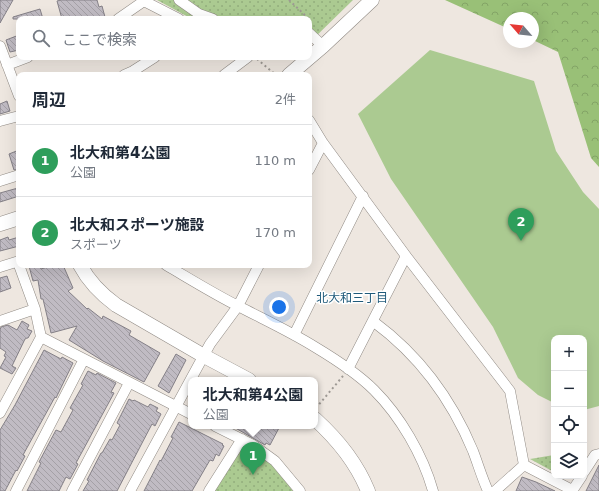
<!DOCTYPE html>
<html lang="ja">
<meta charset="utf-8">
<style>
body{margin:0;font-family:"DejaVu Sans","Noto Sans JP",sans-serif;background:#f6f6f7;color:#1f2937}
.controls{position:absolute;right:12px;bottom:12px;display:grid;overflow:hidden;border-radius:8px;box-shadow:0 4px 16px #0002}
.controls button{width:36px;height:36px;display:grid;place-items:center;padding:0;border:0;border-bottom:1px solid #e0e1e3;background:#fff;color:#1f2937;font:20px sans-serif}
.compass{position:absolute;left:503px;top:12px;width:36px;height:36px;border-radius:50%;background:#fff;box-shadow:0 4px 16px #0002;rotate:298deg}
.you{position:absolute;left:279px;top:307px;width:14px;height:14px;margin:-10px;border:3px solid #fff;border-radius:50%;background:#1a73e8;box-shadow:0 0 0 6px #1a73e833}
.badge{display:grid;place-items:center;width:26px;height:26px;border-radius:50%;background:#d93025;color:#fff;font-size:13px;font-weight:700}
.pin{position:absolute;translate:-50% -33px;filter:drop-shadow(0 1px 2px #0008)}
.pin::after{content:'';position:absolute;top:21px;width:14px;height:12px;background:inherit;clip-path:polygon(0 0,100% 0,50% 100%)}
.popup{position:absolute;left:188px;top:377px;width:130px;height:52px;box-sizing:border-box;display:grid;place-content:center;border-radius:8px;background:#fff;filter:drop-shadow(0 1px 3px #0005);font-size:13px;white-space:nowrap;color:#747a83}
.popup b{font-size:15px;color:#1f2937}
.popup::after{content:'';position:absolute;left:50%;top:100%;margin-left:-8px;border:8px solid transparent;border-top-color:#fff}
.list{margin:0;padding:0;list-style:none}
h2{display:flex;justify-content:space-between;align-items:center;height:52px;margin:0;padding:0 16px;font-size:17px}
h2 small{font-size:13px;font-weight:400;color:#747a83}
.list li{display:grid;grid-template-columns:26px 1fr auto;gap:12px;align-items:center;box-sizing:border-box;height:72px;padding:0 16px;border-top:1px solid #e0e1e3}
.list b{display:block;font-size:15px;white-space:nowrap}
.list p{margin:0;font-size:13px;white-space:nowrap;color:#747a83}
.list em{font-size:13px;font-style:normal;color:#747a83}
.icon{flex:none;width:22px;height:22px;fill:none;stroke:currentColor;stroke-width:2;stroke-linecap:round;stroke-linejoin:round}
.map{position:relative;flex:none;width:599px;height:491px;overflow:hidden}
.search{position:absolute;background:#fff;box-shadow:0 4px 16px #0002;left:16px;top:16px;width:296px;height:44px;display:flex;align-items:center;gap:10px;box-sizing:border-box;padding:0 14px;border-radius:8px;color:#747a83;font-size:15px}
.panel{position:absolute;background:#fff;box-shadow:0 4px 16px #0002;left:16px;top:72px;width:296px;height:196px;border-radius:8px}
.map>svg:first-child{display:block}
</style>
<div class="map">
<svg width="599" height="491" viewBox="0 0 599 491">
<defs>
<pattern id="forest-crowns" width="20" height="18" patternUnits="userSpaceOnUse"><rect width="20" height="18" fill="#99c077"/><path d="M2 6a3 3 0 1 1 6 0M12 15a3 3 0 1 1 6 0" fill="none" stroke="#83a466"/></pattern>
<pattern id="park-dots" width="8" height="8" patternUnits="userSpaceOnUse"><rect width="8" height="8" fill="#abca91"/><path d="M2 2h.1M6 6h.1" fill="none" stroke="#92ad7c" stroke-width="1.8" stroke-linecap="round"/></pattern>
<pattern id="building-back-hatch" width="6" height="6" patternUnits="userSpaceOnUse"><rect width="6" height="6" fill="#c0bbc3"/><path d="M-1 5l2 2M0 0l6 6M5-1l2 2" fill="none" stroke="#a4a0a6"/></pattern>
</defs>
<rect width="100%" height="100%" fill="#eee7e0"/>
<path fill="#abca91" d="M430 50 534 81 556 151 583 192 599 209V406L584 410V338H554V403L538 395 518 378 493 327 391 179 358 114Z"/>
<path fill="url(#forest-crowns)" d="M445 0H599V167L591 158 558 52 533 40V18H509V29Z"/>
<path fill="url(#park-dots)" d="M157 0H353L309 43V19H192Z
M248 447 273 464 293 491H214L239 449Z
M554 455V472L530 459Z"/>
<path fill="url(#building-back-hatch)" stroke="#848087" d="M0 0H13L0 23Z
M61 0H97L99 7 102 6 105 17 100 19H62L57 1Z
M40 9 43 19H13V17Z
M19 35V50L10 52 6 40Z
M7 101 10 111 0 114V104Z
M19 150V169L14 170 9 154Z
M18 188 19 196 0 202V193Z
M8 237 9 240 19 237V246L0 251V240Z
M35 265H40L41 269 54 265H63L73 288 68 291 87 309 88 308 102 319 103 316 131 331 129 335 160 353 144 382 103 361 69 340 77 326 51 333 43 299H41L38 280 33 281 29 266Z
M7 276 11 288 0 292V278Z
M22 321 29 325 27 329 32 331 28 338H27L25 339 12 366 16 368 12 374 0 368 6 357 4 356 6 352 0 348V330L1 327 8 325 17 330Z
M44 350 61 359 62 357 73 363 56 398 55 397 23 455 25 456 17 471 16 470 5 491H0V430L15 405Z
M176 354 186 360 169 393 158 386Z
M88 371 96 375 97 373 116 383 111 392 114 393 76 463 78 464 70 479 66 477 59 491H27L41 463 39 462 56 430 61 432 73 410 70 408 83 385 81 384Z
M129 399 133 401 134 400 148 407 150 404 158 408 156 411 161 414 155 426 152 424 117 491H83L89 481 87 480 101 453H102L110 439 112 440 120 425 117 423Z
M179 422 223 444 222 445 224 446 219 456 216 454 213 461 210 460 192 491H144L160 460 161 461 173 438 171 437Z
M232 426H280L270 445 266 443 265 445Z
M599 465V491H586Z
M522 477 536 482 555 491H516Z"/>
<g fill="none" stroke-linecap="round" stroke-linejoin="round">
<g stroke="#908a84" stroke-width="11">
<path id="street" d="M142 0 179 19
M179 0 199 14 213 19
M118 19 144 1
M309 33 323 46
M0 46 19 96
M7 65 28 57
M124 75 133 71 155 57
M224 75 248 57
M309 120 323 143 406 256 510 391 524 465 495 491
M0 121 19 116
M309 170 323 143
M0 181 19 175
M19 265 35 309 41 337 191 414
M166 265C190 279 214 294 240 307 265 320 291 332 315 347 335 359 357 373 374 390 400 416 423 455 433 491
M0 267 19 261
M0 321 35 309
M374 322C420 356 451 398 473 451 478 464 482 478 488 491
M294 335 363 196
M348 369 406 256
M0 413 41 337
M215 426 253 445 275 461 300 491
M524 465 572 490
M584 472 595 455 599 454
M16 491 84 359
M72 491 129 383
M130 491 210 344 238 306 259 265
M209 491 242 439
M572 491 582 476"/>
</g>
<g stroke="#908a84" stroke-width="15">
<path id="secondary" d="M289 75 323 46 372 0
M0 224 19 218
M80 265C89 282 101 294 116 305L204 356 249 380
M315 419C336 438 357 464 368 491"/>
</g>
<path stroke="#9e9994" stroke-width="2" stroke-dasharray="2 3" stroke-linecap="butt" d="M289 0 309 19
M257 59 276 75
M316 408 343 376"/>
<use href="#street" stroke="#fff" stroke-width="10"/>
<use href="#secondary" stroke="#fff" stroke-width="14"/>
</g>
<g text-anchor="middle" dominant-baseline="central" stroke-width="3" stroke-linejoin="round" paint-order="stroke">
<g font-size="12" fill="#1f5a7a" stroke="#fff">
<text x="352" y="298">北大和三丁目</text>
</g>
</g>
</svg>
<div class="controls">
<button>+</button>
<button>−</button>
<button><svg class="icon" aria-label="locate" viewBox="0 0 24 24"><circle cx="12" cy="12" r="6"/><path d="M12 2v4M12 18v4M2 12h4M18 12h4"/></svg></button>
<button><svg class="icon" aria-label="layers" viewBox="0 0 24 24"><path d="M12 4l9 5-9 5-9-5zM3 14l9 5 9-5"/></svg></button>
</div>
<svg class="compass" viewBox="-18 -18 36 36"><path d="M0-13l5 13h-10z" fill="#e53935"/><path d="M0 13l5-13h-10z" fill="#747a83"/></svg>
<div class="you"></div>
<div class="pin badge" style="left:253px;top:475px;background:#2e9e5b">1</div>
<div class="popup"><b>北大和第4公園</b>公園</div>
<div class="pin badge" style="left:521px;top:241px;background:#2e9e5b">2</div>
<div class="search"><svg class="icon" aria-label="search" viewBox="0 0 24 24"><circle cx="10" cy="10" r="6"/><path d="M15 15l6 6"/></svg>ここで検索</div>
<section class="panel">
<h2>周辺<small>2件</small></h2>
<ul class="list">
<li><span class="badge" style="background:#2e9e5b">1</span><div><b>北大和第4公園</b><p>公園</p></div><em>110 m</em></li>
<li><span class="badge" style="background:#2e9e5b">2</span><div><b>北大和スポーツ施設</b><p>スポーツ</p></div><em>170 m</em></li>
</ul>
</section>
</div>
